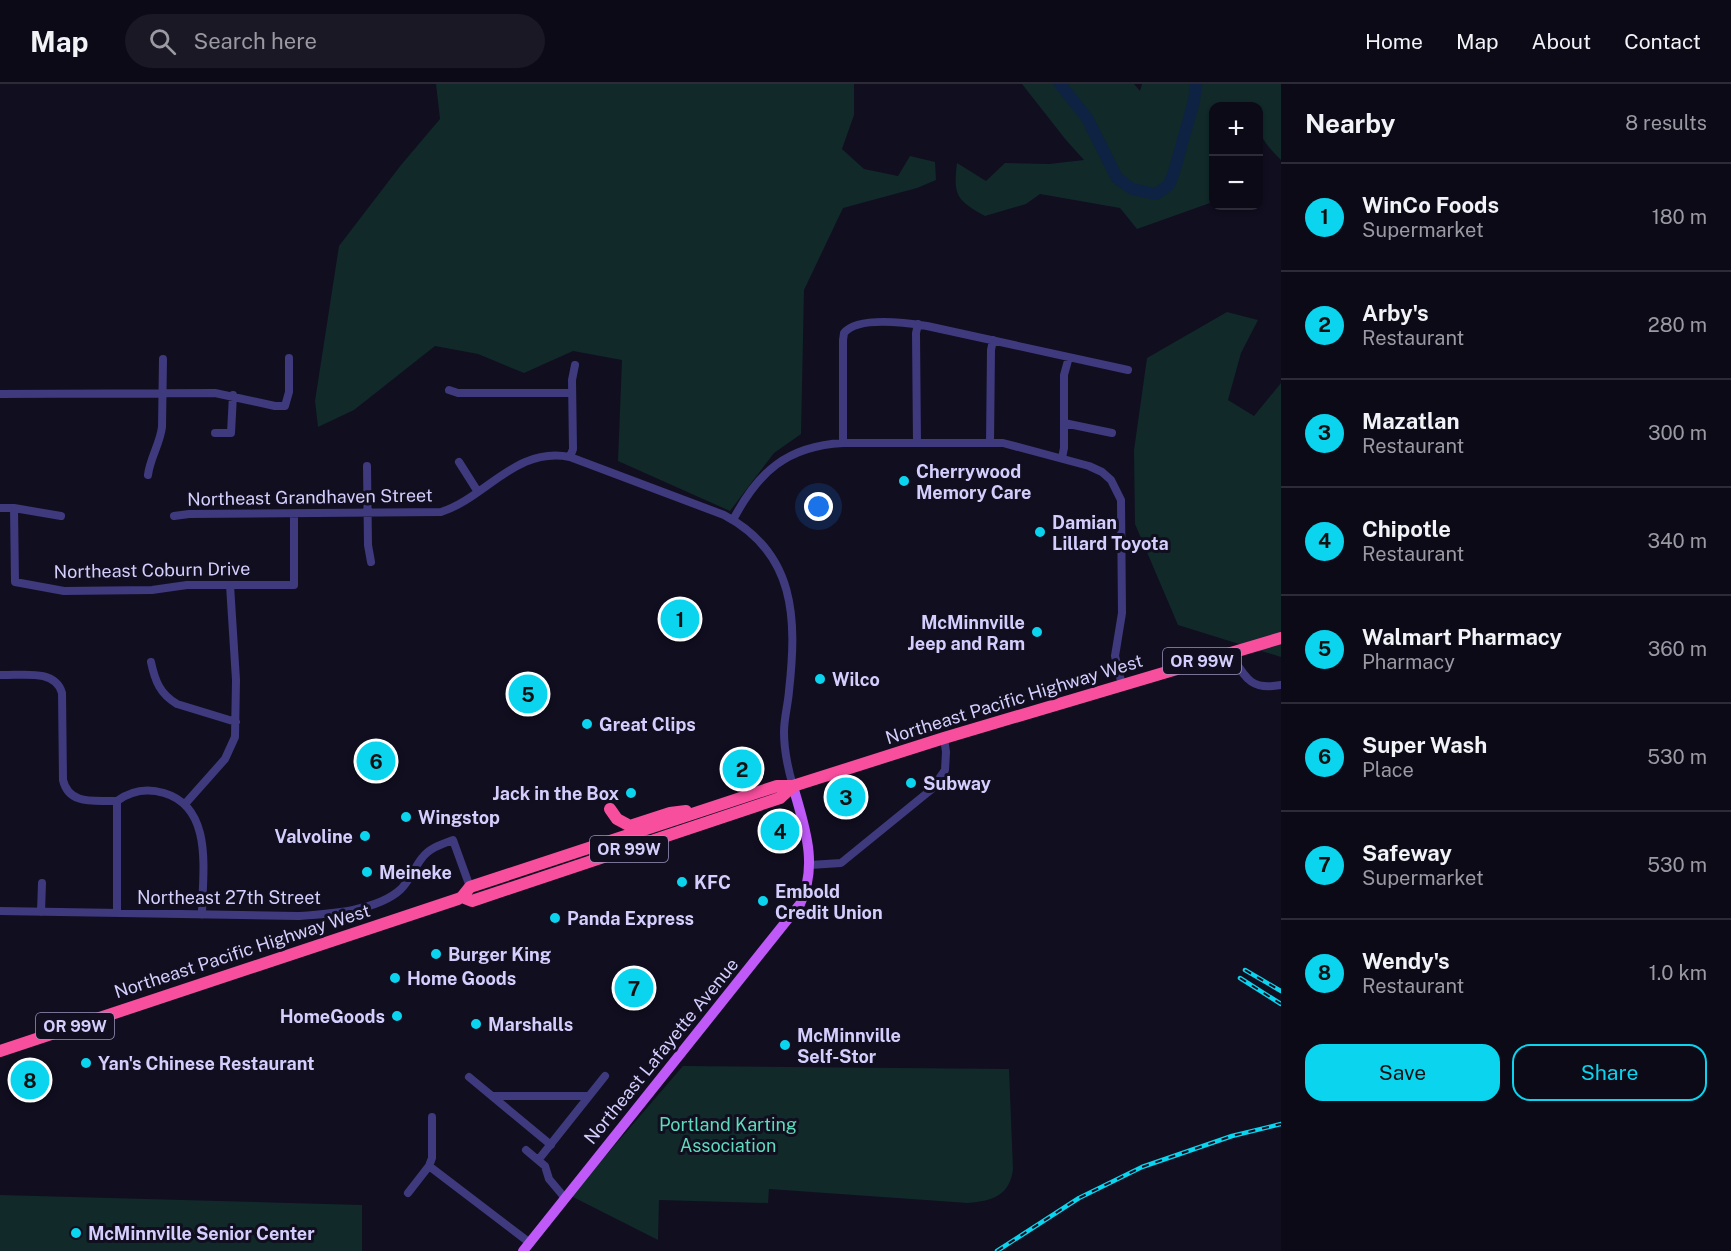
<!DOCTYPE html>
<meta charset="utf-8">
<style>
body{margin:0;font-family:"Public Sans",sans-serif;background:#1b1825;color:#f1f3f6}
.controls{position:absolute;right:18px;top:18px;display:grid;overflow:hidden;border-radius:12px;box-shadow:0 2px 4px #0004}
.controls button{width:54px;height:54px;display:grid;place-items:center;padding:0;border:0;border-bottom:2px solid #2d2b37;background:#0d0a18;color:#f1f3f6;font:30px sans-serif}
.you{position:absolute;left:819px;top:423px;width:21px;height:21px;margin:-15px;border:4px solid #fff;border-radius:50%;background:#1a73e8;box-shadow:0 0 0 9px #1a73e833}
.badge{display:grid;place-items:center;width:39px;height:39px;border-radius:50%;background:#0ad4ee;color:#111;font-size:20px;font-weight:700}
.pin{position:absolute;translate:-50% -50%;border:3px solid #fff;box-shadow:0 2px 6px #0006}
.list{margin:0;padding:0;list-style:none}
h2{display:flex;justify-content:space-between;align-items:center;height:78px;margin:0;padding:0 24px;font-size:26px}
h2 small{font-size:20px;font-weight:400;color:#9a9aa2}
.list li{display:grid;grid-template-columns:39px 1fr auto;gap:18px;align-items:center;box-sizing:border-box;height:108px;padding:0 24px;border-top:2px solid #2d2b37}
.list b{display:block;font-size:22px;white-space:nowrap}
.list p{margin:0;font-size:20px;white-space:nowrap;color:#9a9aa2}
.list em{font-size:20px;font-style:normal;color:#9a9aa2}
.actions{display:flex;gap:12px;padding:18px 24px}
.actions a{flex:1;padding:14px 0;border:2px solid #0ad4ee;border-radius:18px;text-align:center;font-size:21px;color:#0ad4ee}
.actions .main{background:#0ad4ee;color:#111}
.icon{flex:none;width:33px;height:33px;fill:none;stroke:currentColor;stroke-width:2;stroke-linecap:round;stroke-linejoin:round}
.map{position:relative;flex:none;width:1281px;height:1167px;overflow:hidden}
header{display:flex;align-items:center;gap:36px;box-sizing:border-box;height:84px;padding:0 30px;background:#0d0a18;border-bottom:2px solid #2d2b37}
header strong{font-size:28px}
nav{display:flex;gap:33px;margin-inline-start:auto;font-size:21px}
.search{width:420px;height:54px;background:#1b1825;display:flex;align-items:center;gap:15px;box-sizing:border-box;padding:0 21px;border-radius:33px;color:#9a9aa2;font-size:22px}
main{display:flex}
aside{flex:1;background:#0d0a18}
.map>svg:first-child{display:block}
</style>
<header>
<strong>Map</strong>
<div class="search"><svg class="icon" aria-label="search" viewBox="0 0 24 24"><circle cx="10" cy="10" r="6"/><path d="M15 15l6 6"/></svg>Search here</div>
<nav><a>Home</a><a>Map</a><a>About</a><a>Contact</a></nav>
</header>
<main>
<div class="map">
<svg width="1281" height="1167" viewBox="0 0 1281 1167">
<rect width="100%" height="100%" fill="#110e20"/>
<path fill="#112929" d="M436 0H854V31L842 65 864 85 898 92 910 72 935 78 936 96 917 104 843 124 804 206 801 350 774 369 730 427 618 377 622 276 573 267 524 289 478 270 435 262 354 326 318 343 315 317 339 162 401 81 440 35Z
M1022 0H1134L1140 7 1142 0H1281V76C1261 55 1258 52 1258 22H1214V105L1210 119 1137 145 1120 124 1040 110 1026 120 985 132C957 116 953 112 957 79L986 97 1005 79 1049 80 1084 76 1066 56Z
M1227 228 1258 236 1241 269 1228 316 1254 332 1281 299V573L1178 541 1135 440 1134 366 1147 274Z
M683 982 1009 985 1013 1085C1010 1111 993 1117 968 1119L769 1105 768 1119 659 1116 658 1156 571 1112Z
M0 1111 362 1121V1167H0Z"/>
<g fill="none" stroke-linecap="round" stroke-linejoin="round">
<path stroke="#0e2243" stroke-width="12" d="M1060 0 1087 34 1117 94 1132 105 1156 110 1169 101 1174 88 1194 17 1196 0"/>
<path stroke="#3e3a7d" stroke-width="8" d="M449 306 458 309H572
M0 310 215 309 275 322H285L289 308V274
M1064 339 1112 349
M215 349H231L233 311
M843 359V256L844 249C858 232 908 239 927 242L1128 286
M917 359 916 249 918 240
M990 359 991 266 993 256
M570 373 573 365 572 296 575 281
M1062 374 1064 364V291L1069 273
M459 378 478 408
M367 382 368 461 371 478
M148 391C150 374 160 360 162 343L163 275
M0 424H14L61 432
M14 424 15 498 64 507 152 506 187 501H294V430
M174 432 189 430 441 428C487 413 516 362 570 373L724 431C796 469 797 535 789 607 788 621 784 634 784 648 784 666 788 685 793 702
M733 436C758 388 787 362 843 359H1003L1089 382 1102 388 1111 396 1121 416 1122 529 1115 572 1122 601
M1230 569C1245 593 1250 607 1281 601
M151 578C155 597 160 610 177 620L236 638
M0 591C20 592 55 584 62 609L63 696C69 722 96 716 117 717
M117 717C132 706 147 704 164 709 215 724 202 791 202 831
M117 717V829
M185 720 225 675 235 653 236 596 230 501
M810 781 841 779 932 705 945 686 946 668 944 654
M0 827 298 832C328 830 378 827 401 805 410 796 414 784 422 774 429 764 442 760 453 756L470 803
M41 828 42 799
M469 993 551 1061
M492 1012H589
M526 1066 545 1082 549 1095 565 1114
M539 1075 605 992
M429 1082 432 1074V1033
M408 1109 429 1082 530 1159"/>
<path stroke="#bf5af8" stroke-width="10" d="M523 1167 800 820C819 780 804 742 793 702"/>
<path stroke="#f84e9e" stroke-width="12" d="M610 725 617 735 630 742 670 729 686 727
M462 813 472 817 780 714 793 702
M0 967 458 815 462 813 470 803 777 702H793L944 654 1281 554"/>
<g stroke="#0ad4ee" stroke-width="4.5">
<path id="rail" d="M1245 886 1281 907
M1240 894 1281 920
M997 1167 1079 1114 1142 1083 1232 1052 1281 1040"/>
</g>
<use href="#rail" stroke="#110e20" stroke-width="2" stroke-dasharray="7" stroke-linecap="butt"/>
</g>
<g fill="#0ad4ee" stroke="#110e20" stroke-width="2">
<circle cx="904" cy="397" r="6"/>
<circle cx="1040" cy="448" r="6"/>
<circle cx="1037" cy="548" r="6"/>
<circle cx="820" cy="595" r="6"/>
<circle cx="587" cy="640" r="6"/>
<circle cx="911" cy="699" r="6"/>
<circle cx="631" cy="709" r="6"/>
<circle cx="406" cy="733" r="6"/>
<circle cx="365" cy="752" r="6"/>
<circle cx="367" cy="788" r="6"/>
<circle cx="682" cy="798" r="6"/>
<circle cx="763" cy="817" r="6"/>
<circle cx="555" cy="834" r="6"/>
<circle cx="436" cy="870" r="6"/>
<circle cx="395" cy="894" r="6"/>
<circle cx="397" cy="932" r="6"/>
<circle cx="476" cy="940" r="6"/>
<circle cx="785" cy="961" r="6"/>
<circle cx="86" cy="979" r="6"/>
<circle cx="76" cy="1149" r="6"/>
</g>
<g text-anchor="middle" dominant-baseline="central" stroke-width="6" stroke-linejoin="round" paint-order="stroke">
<g fill="#110e20" stroke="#9a94bb" stroke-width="1.5">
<rect x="1163" y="564" width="78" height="26" rx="4.5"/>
<rect x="590" y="752" width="78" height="26" rx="4.5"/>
<rect x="36" y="929" width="78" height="26" rx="4.5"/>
</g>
<g font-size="16" font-weight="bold" fill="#d4cefd">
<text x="1202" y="577">OR 99W</text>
<text x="629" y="765">OR 99W</text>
<text x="75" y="942">OR 99W</text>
</g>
<g font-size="18" font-weight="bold" fill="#d4cefd" stroke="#110e20" text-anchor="start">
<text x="916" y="387">Cherrywood<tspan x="916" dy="21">Memory Care</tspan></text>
<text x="1052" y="438">Damian<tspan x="1052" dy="21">Lillard Toyota</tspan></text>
<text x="1025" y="538" text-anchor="end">McMinnville<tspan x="1025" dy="21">Jeep and Ram</tspan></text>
<text x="832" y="595">Wilco</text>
<text x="599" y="640">Great Clips</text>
<text x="923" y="699">Subway</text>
<text x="619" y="709" text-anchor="end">Jack in the Box</text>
<text x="418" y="733">Wingstop</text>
<text x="353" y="752" text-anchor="end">Valvoline</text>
<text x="379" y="788">Meineke</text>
<text x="694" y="798">KFC</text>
<text x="775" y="807">Embold<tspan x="775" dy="21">Credit Union</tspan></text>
<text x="567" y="834">Panda Express</text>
<text x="448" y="870">Burger King</text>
<text x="407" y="894">Home Goods</text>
<text x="385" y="932" text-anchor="end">HomeGoods</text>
<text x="488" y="940">Marshalls</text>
<text x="797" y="951">McMinnville<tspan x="797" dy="21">Self-Stor</tspan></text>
<text x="98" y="979">Yan's Chinese Restaurant</text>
<text x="88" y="1149">McMinnville Senior Center</text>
</g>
<g font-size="18" fill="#d4cefd" stroke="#110e20">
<text transform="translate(310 413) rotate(-1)">Northeast Grandhaven Street</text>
<text transform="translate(152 486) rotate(-1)">Northeast Coburn Drive</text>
<text transform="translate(1014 615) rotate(-17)">Northeast Pacific Highway West</text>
<text x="229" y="813">Northeast 27th Street</text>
<text transform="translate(242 867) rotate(-18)">Northeast Pacific Highway West</text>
<text transform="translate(661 967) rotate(-51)">Northeast Lafayette Avenue</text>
</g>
<g font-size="18" fill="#5edabc" stroke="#110e20">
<text x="728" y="1040">Portland Karting<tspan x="728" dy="21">Association</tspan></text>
</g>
</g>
</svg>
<div class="controls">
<button>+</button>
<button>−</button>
</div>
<div class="you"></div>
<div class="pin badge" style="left:680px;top:535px">1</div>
<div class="pin badge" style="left:742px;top:685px">2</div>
<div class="pin badge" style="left:846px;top:713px">3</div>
<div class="pin badge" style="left:780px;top:747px">4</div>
<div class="pin badge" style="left:528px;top:610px">5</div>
<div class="pin badge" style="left:376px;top:677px">6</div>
<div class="pin badge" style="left:634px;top:904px">7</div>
<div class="pin badge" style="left:30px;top:996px">8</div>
</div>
<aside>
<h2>Nearby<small>8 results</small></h2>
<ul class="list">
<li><span class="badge">1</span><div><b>WinCo Foods</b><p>Supermarket</p></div><em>180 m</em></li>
<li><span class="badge">2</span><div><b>Arby's</b><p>Restaurant</p></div><em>280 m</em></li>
<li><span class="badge">3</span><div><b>Mazatlan</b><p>Restaurant</p></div><em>300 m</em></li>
<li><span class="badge">4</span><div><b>Chipotle</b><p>Restaurant</p></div><em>340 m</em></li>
<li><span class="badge">5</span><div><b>Walmart Pharmacy</b><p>Pharmacy</p></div><em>360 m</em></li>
<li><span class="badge">6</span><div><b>Super Wash</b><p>Place</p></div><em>530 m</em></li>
<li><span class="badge">7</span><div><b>Safeway</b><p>Supermarket</p></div><em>530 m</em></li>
<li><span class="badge">8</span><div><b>Wendy's</b><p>Restaurant</p></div><em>1.0 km</em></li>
</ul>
<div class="actions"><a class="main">Save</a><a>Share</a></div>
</aside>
</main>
